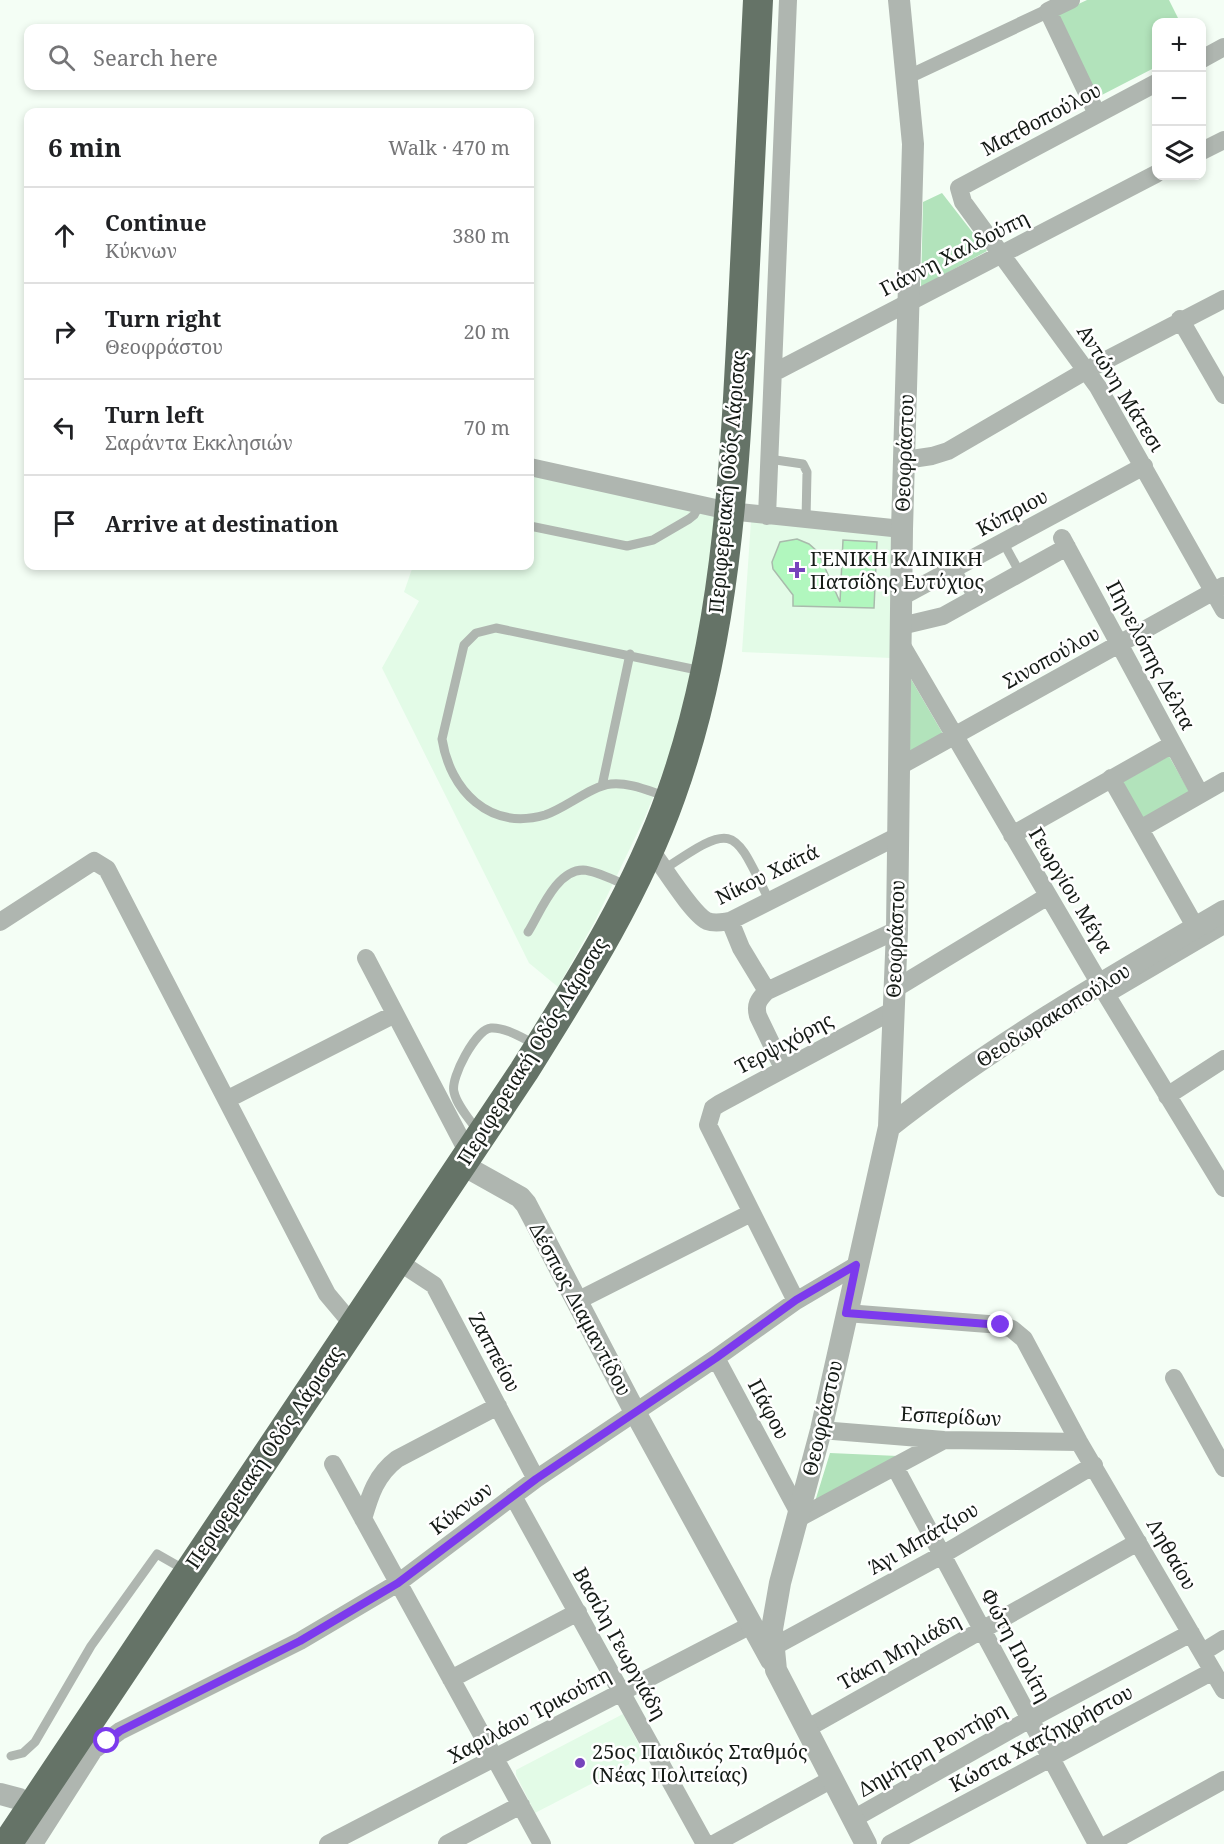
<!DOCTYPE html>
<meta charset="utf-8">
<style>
body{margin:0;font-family:"Noto Serif",serif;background:#f6f6f6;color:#202124}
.controls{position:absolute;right:18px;top:18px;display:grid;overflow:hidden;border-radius:12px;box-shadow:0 3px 9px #0003}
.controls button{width:54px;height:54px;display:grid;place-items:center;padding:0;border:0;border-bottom:2px solid #e0e0e0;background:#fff;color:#202124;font:30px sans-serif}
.stop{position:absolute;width:18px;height:18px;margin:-14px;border:4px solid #7c3aed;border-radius:50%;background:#fff}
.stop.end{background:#7c3aed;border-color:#fff;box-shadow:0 2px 6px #0008}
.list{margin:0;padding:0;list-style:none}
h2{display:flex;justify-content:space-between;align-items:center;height:78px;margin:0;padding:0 24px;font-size:26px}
h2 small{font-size:20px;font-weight:400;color:#757577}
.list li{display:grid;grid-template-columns:39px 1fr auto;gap:18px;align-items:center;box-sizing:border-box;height:96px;padding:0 24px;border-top:2px solid #e0e0e0}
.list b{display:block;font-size:22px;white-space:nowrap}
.list p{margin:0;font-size:20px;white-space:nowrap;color:#757577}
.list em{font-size:20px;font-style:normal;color:#757577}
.icon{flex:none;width:33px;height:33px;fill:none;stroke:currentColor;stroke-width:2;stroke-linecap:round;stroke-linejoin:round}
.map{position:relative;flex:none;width:1224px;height:1844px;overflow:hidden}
.search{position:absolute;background:#fff;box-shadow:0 3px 9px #0003;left:24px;top:24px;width:510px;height:66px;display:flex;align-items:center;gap:15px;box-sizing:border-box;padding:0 21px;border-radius:12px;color:#757577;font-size:22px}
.panel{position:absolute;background:#fff;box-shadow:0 3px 9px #0003;left:24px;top:108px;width:510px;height:462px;border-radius:12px}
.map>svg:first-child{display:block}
</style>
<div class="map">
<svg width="1224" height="1844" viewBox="0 0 1224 1844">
<rect width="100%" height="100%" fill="#f4fef5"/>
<path fill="#e3fbe7" d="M530 468 718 515 689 688 668 760 645 817 596 919 558 987 529 963 382 668 419 601 404 592 413 566H530Z
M751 521 896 533 891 658 742 652Z
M623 1714 645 1756 535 1813 516 1775V1770Z"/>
<path fill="#b2e3bb" d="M1087 0H1169L1180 22H1156V67L1096 98 1057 14Z
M942 193 987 251 921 287 923 202Z
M911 679 946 739 909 757Z
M1169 756 1191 795 1142 823 1119 784Z
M830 1453 898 1456 813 1508Z"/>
<path fill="#b1f7be" stroke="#a9baac" stroke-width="1.5" d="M797 539 809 544 818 552 840 602 843 540 877 542 874 608 793 606V595L773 569 772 562 780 542Z"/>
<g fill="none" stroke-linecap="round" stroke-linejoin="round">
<path stroke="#afb6b0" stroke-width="9" d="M769 459 803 464 807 472 806 520
M530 526 627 546 653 540 689 519 694 515 700 504
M1003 542 1020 573
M956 567 973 600
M602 786 630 654
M665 796C649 791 628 782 611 784 591 786 566 808 545 815 489 831 450 790 442 739L464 645 476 633 496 628 702 671
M666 868C736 821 733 828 769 900
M528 932C540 913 556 870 583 870 598 871 615 881 628 886
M478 1131C470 1120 457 1106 454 1092 450 1078 476 1029 491 1028 505 1027 522 1038 535 1044
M11 1756 23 1753 35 1742 91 1646 157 1554 185 1570"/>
<path stroke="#afb6b0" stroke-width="14" d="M908 77 1048 11
M1107 996 1224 927"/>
<path stroke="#afb6b0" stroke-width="18" d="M1071 0 1048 11 1097 114
M1202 59 1224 47
M1156 83 959 188 963 202 1098 387 1224 610
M1202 151 1224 140
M1180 319 1224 395
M773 373 1156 174
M905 460 932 456 948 451 1087 370 1224 299
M530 467 729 511 902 529
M767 516 788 0
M1062 538 1200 794
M901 597 1144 466
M901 626 943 616 1067 547
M901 644 1107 996 1224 1188
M900 766 1223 586
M1111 778 1196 928
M1140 829 1224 781
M1012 835 1173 744
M649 848C662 864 691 913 707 921 715 924 722 922 730 921L898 836
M730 921 741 948 767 991
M0 922 94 861 107 869 327 1294 353 1325
M366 958 468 1153
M893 990 1048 896
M783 1068 758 1016C755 1005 758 1000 767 991L897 930
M1167 1096 1224 1059
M228 1099 395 1014
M396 1260 434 1285 536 1479
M577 1301 751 1213
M796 1301 708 1125 713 1108 719 1104 892 1011
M846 1313 1001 1325 1012 1329 1024 1339 1079 1442 1224 1690
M716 1358 799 1513
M1174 1378 1224 1468
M821 1430 944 1440 1079 1442
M333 1464 542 1844
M895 1467 1097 1844
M513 1496 705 1844
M363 1519C370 1495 376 1475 397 1459L498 1406
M797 1519 944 1440
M773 1647 942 1555 1094 1465
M1203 1652 1224 1639
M451 1679 578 1612
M806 1729 1138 1542
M853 1819 1030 1719 1191 1633
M34 1844 94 1750 120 1731 300 1641 398 1583 536 1479 716 1358 796 1301 857 1265
M328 1844 751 1625
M447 1844 521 1805
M714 1844 832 1779
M890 1844 1213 1671
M1108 1844 1224 1780"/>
<path stroke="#afb6b0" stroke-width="22" d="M889 1127C993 1045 1109 978 1224 911
M461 1164 520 1197 526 1204 635 1412 771 1660
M0 1794 19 1799 31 1807
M866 1844 776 1670 772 1629 780 1583 821 1430 889 1127 897 930 902 529 913 144 899 0"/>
<path stroke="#657367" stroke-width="30" d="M7 1844 524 1071C579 983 636 894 671 795 725 645 734 482 742 325 747 217 753 108 758 0"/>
</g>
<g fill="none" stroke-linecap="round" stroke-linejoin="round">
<path stroke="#7c3aed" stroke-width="8" d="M107 1741 120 1731 300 1641 398 1583 536 1479 716 1358 796 1300 856 1265 846 1313 1001 1325"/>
</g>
<g fill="#7744bc" stroke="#fff" stroke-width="2">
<path d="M794 561h6v6h6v6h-6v6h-6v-6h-6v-6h6z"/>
<circle cx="580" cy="1763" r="6"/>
</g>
<g text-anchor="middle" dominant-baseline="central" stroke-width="5" stroke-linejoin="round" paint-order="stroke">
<g font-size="20" fill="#151b16" stroke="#fff">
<text transform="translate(1041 119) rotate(-28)">Ματθοπούλου</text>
<text transform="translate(954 253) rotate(-27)">Γιάννη Χαλδούπη</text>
<text transform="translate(1121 388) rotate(58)">Αντώνη Μάτεσι</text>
<text transform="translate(904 453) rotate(-88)">Θεοφράστου</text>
<text transform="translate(727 482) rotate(-85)">Περιφερειακή Οδός Λάρισας</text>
<text transform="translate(1012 512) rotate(-28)">Κύπριου</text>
<text transform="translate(1151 655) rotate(62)">Πηνελόπης Δέλτα</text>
<text transform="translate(1051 657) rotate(-29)">Σινοπούλου</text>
<text transform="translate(767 874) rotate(-26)">Νίκου Χαϊτά</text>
<text transform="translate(1071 890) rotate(59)">Γεωργίου Μέγα</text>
<text transform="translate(895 939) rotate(-88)">Θεοφράστου</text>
<text transform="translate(1053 1015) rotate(-32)">Θεοδωρακοπούλου</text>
<text transform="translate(784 1043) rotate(-28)">Τερψιχόρης</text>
<text transform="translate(532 1051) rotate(-58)">Περιφερειακή Οδός Λάρισας</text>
<text transform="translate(581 1309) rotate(62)">Δέσπως Διαμαντίδου</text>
<text transform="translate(495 1352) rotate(62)">Ζαππείου</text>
<text transform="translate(769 1409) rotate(62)">Πάφου</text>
<text transform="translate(951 1416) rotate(3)">Εσπερίδων</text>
<text transform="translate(822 1418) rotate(-77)">Θεοφράστου</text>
<text transform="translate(264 1457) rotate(-56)">Περιφερειακή Οδός Λάρισας</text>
<text transform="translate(461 1508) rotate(-37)">Κύκνων</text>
<text transform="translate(923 1538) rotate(-30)">Άγι Μπάτζιου</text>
<text transform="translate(1172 1554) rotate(60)">Ληθαίου</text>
<text transform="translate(620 1643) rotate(61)">Βασίλη Γεωργιάδη</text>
<text transform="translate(1016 1645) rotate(62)">Φώτη Πολίτη</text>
<text transform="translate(899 1651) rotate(-29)">Τάκη Μηλιάδη</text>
<text transform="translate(529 1715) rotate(-28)">Χαριλάου Τρικούπη</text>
<text transform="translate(1041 1738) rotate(-28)">Κώστα Χατζηχρήστου</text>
<text transform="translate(932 1749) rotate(-30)">Δημήτρη Ροντήρη</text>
</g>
<g font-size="20" fill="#151b16" stroke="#fff" text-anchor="start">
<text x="810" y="558">ΓΕΝΙΚΗ ΚΛΙΝΙΚΗ<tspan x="810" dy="23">Πατσίδης Ευτύχιος</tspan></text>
<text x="592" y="1751">25ος Παιδικός Σταθμός<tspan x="592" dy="23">(Νέας Πολιτείας)</tspan></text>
</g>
</g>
</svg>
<div class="controls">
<button>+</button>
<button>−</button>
<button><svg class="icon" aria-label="layers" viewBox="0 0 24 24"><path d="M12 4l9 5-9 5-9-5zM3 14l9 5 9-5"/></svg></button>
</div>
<div class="stop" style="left:107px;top:1741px"></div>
<div class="stop end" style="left:1001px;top:1325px"></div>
<div class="search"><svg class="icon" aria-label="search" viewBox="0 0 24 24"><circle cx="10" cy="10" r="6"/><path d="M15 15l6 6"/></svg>Search here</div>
<section class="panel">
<h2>6 min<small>Walk · 470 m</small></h2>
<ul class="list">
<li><svg class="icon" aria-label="ahead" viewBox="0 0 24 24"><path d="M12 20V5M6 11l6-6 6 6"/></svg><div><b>Continue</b><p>Κύκνων</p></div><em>380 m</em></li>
<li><svg class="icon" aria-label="right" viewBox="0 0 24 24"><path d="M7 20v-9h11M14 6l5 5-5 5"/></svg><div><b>Turn right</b><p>Θεοφράστου</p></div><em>20 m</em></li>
<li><svg class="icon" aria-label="left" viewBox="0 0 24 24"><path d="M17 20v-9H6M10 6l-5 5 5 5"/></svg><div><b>Turn left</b><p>Σαράντα Εκκλησιών</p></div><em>70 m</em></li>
<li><svg class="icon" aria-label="arrive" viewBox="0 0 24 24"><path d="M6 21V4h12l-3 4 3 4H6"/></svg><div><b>Arrive at destination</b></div></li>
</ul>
</section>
</div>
